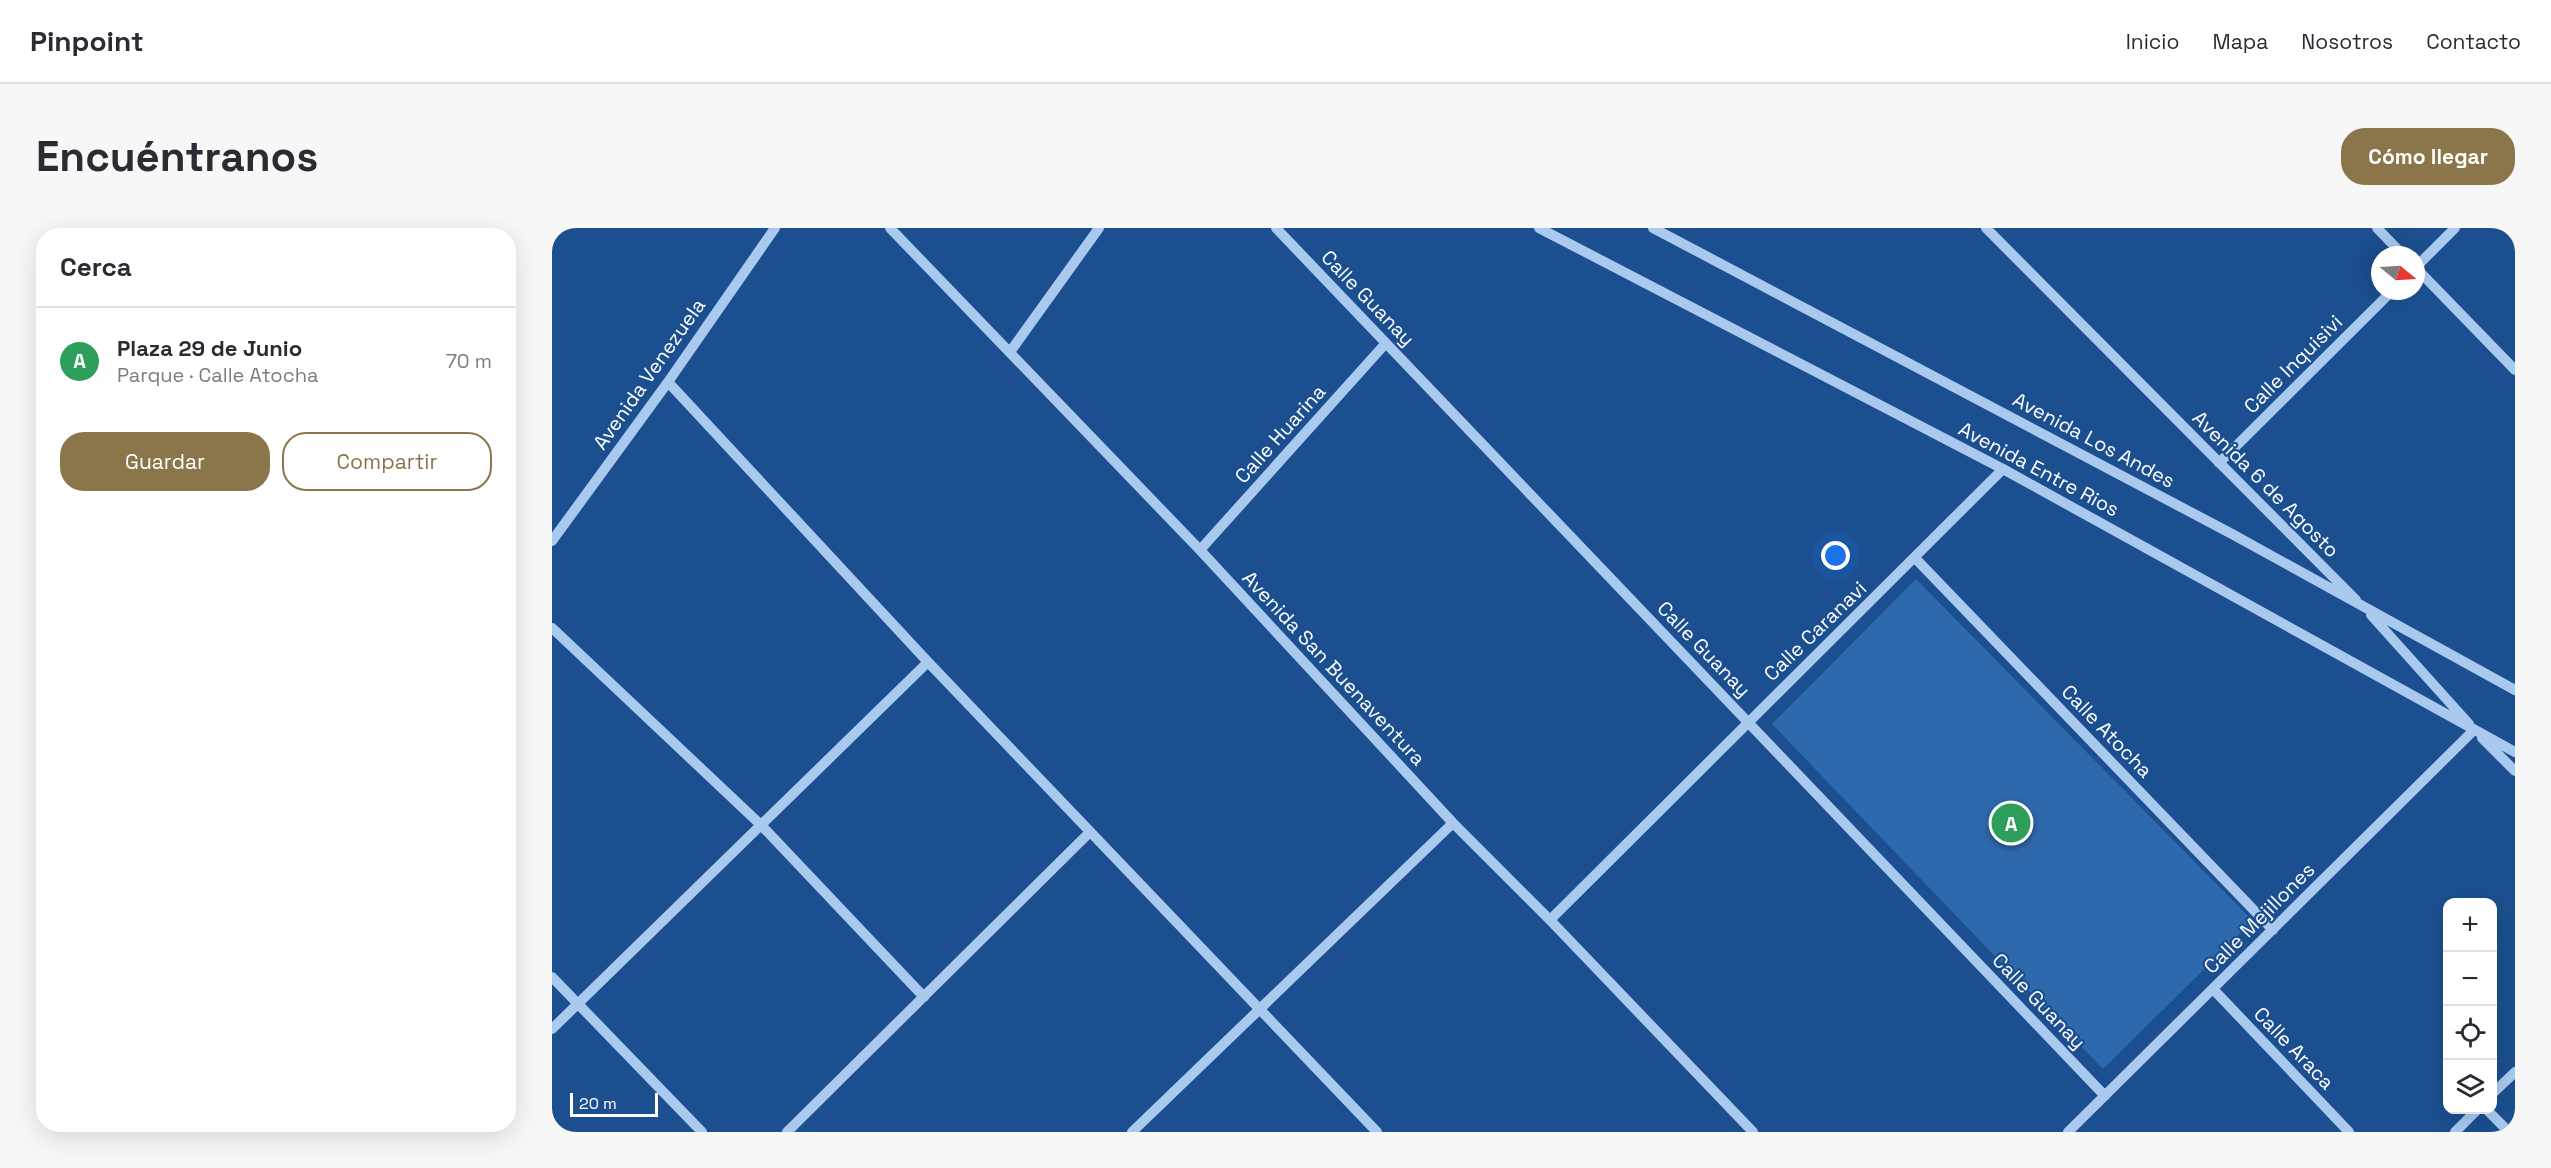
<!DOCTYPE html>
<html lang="es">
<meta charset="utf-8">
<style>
body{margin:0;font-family:"Space Grotesk",sans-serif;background:#f7f7f7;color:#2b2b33}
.controls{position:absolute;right:18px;bottom:18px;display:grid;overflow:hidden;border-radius:12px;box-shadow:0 6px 24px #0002}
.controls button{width:54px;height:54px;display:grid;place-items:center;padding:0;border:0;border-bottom:2px solid #e1e1e2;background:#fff;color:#2b2b33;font:30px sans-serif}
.compass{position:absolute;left:1819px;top:18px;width:54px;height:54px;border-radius:50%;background:#fff;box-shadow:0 6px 24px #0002;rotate:108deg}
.scale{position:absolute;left:18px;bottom:15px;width:88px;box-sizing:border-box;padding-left:6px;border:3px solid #fff;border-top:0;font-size:16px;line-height:21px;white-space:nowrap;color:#fff;-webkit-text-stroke:4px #1b4f8f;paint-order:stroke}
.you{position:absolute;left:1284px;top:328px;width:21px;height:21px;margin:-15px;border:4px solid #fff;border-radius:50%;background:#1a73e8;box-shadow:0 0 0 9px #1a73e833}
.badge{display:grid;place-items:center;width:39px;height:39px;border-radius:50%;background:#8a764a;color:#fff;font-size:20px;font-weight:700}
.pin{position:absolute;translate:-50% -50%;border:3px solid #fff;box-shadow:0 2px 6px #0006}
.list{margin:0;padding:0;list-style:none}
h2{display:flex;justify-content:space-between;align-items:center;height:78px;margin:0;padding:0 24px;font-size:26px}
h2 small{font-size:20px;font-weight:400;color:#7c7c81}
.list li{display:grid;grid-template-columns:39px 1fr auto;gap:18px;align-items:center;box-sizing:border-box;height:108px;padding:0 24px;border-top:2px solid #e1e1e2}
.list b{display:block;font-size:22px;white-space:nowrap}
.list p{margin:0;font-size:20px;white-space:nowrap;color:#7c7c81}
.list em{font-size:20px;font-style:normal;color:#7c7c81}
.actions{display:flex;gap:12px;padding:18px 24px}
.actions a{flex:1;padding:14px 0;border:2px solid #8a764a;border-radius:24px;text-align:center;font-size:21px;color:#8a764a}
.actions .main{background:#8a764a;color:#fff}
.icon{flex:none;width:33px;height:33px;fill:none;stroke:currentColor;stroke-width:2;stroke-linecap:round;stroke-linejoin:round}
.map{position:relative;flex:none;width:1963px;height:904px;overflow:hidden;border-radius:24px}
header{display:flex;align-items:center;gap:36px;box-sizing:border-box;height:84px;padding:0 30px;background:#fff;border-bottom:2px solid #e1e1e2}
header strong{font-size:28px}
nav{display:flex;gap:33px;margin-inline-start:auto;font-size:21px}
.intro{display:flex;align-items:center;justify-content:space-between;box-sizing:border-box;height:144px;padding:0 36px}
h1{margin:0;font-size:42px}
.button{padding:15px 27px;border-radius:24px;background:#8a764a;color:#fff;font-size:21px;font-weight:700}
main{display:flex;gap:36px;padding:0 36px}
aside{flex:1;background:#fff;border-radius:24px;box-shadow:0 6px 24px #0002}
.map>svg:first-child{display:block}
</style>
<header>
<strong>Pinpoint</strong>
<nav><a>Inicio</a><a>Mapa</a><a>Nosotros</a><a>Contacto</a></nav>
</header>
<div class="intro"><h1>Encuéntranos</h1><a class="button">Cómo llegar</a></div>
<main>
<aside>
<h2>Cerca<small></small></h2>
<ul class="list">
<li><span class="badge" style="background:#2e9e5b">A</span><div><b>Plaza 29 de Junio</b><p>Parque · Calle Atocha</p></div><em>70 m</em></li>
</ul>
<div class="actions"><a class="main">Guardar</a><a>Compartir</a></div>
</aside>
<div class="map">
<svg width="1963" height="904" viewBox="0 0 1963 904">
<rect width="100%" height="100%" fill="#1b4f8f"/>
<path fill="#2e69ad" d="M1364 351 1701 693 1551 841 1220 496Z"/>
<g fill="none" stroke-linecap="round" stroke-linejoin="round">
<path stroke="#a9c9ee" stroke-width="10" d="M338 0 648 322 901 595 998 692 1201 904
M724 0 1553 868
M987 0 1451 241 1963 524
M1101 0 1680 306 1963 462
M1434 0 1804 372
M1825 0 1851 27
M1864 39 1903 0
M1864 40 1963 142
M458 124 547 0
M116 154 376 434 825 904
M1667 235 1840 63
M0 313 116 154 223 0
M648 322 834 115
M1363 330 1721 702
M1819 387 1917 496
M0 400 209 597 372 769
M1930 510 1963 543
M998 692 1451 241
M0 749 150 904
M1661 761 1797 904
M0 801 376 434
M1940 866 1963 844
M1935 882 1957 904
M235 904 538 604
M580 904 901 595
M1516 904 1922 502
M1903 904 1925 882"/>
</g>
<g text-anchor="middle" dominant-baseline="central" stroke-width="4.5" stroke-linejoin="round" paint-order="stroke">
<g font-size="20" fill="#fff" stroke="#1b4f8f">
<text transform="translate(816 70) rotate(46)">Calle Guanay</text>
<text transform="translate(1741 136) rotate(-45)">Calle Inquisivi</text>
<text transform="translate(97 146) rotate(-55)">Avenida Venezuela</text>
<text transform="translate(728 206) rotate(-48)">Calle Huarina</text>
<text transform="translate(1542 212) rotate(28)">Avenida Los Andes</text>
<text transform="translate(1487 241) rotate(28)">Avenida Entre Rios</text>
<text transform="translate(1714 256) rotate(45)">Avenida 6 de Agosto</text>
<text transform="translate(1263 403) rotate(-44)">Calle Caranavi</text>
<text transform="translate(1152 421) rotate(46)">Calle Guanay</text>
<text transform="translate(782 440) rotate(47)">Avenida San Buenaventura</text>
<text transform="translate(1555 503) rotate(46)">Calle Atocha</text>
<text transform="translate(1707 690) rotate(-45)">Calle Mejillones</text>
<text transform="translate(1487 773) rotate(46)">Calle Guanay</text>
<text transform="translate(1742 820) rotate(46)">Calle Araca</text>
</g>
</g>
</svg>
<div class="controls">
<button>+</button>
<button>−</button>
<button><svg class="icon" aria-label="locate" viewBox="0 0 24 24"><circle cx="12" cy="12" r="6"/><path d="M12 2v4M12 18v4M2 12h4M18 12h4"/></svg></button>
<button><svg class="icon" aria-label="layers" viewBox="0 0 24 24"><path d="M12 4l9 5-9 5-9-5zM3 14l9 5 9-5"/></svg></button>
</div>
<svg class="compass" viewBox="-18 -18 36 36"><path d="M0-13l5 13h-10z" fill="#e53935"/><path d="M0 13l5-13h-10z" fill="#7c7c81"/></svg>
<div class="scale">20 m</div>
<div class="you"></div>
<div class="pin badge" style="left:1459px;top:595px;background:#2e9e5b">A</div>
</div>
</main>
